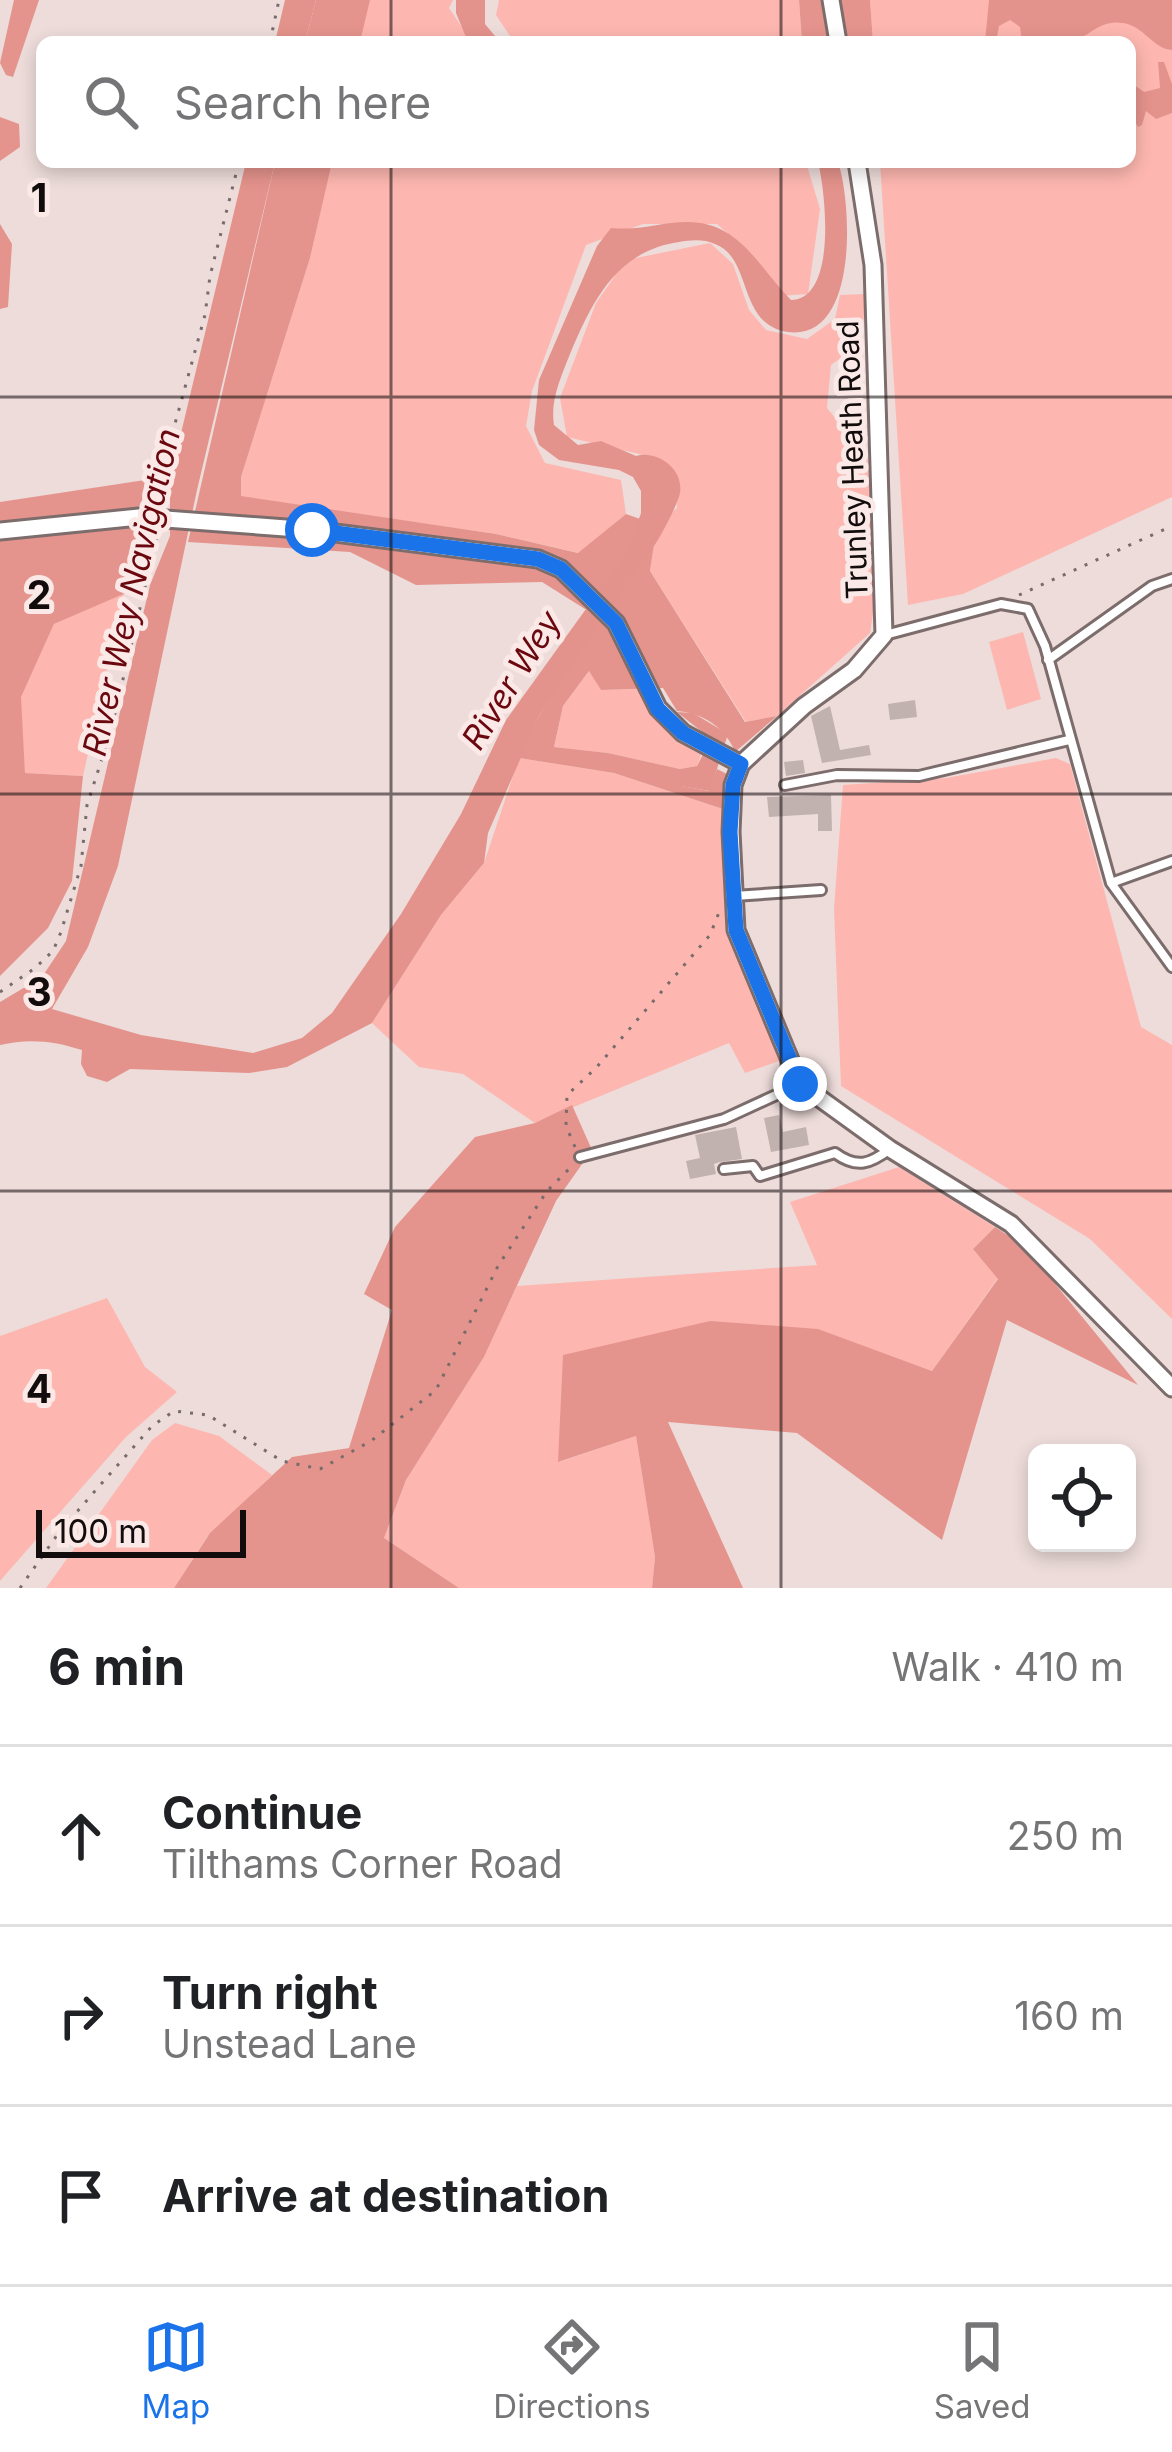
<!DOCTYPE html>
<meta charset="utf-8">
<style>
body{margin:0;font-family:Inter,sans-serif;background:#f6f6f6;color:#202124}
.controls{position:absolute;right:36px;bottom:36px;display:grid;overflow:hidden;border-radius:18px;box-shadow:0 6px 18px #0003}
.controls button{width:108px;height:108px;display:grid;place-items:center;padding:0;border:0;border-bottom:3px solid #e0e0e0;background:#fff;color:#202124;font:60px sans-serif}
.scale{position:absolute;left:36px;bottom:30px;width:210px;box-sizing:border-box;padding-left:12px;border:6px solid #120c0c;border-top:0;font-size:33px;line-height:42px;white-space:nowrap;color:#120c0c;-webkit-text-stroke:9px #fae9e7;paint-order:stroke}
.stop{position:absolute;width:36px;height:36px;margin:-27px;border:9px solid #1a73e8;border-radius:50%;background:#fff}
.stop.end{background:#1a73e8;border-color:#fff;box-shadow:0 3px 12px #0008}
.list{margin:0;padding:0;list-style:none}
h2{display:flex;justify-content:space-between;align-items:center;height:156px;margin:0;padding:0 48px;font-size:51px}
h2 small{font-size:39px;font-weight:400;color:#757577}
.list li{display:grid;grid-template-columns:78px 1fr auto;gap:36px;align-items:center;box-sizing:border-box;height:180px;padding:0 48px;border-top:3px solid #e0e0e0}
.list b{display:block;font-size:45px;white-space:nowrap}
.list p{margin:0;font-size:39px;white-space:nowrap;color:#757577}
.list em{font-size:39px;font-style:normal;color:#757577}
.icon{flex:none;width:66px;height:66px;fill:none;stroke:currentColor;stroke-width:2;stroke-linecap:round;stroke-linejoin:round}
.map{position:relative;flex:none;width:1172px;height:1588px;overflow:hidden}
.search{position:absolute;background:#fff;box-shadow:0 6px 18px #0003;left:36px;right:36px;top:36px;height:132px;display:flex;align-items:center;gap:30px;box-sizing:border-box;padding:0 42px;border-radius:18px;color:#757577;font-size:45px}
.sheet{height:696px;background:#fff}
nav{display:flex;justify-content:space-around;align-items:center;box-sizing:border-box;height:168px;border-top:3px solid #e0e0e0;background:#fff;font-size:33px;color:#757577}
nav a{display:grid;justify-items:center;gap:6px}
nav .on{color:#1a73e8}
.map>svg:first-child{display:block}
</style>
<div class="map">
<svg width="1172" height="1588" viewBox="0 0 1172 1588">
<rect width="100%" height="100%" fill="#eddcda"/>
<path fill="#fdb7b0" d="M367 0H453L449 8 472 42H357Z
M499 0H799L802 42H514L496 15Z
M870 0H1172V497L963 594 908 605 880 162H1130V42H873Z
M331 162H806L820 209 808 294 778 296 759 262 717 224H643L586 245 532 391 526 426 545 463 621 480 626 514 579 553 496 534 241 497V477L310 258Z
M710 243 733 264 749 310 766 330 807 339 835 319 840 295 867 294 860 344 831 365 827 408 868 458 875 600 870 633 777 716 746 722 650 571 657 525 677 508 676 474 656 458 567 437 560 398 596 303 626 260Z
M124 593 83 776 25 773 20 698 54 624Z
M1023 632 1041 699 1007 710 989 642Z
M590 670 601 690 638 689 650 693 663 726 702 752 697 766 680 769 608 753 554 747 563 706Z
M519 758 614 773 723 809 733 940 782 1060 745 1073 729 1043 535 1123 463 1074 419 1067 372 1023 441 915 484 863Z
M1056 758 1070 764 1141 1027 1172 1045V1319L1090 1239 841 1086 834 909 843 785 946 778Z
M899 1167 995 1227 973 1249 998 1278 932 1371 818 1330 559 1462 636 1436 655 1557 652 1588H459L384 1538 406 1480 484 1357 517 1286 817 1265 790 1202Z
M107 1298 145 1367 177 1392 126 1437 0 1581V1336Z
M175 1423 219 1436 272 1475 207 1537 174 1588H46L152 1440Z"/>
<path fill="#e5948d" d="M14 0H39L13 77 6 75 0 63Z
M316 0H370L360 42H305Z
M799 0H870L873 42H802Z
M0 117 19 124 20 147 0 161Z
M275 162H332L310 258 241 477V496L496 534 578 553 626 514 657 525 650 571 745 722 777 716 735 752C726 728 703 713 677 711L663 688 601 690 589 671 563 706 554 747 608 753 680 769 681 786 709 791 717 769 731 776 723 809 614 773 519 758 540 714 612 600 585 609 542 582 416 585 350 552 188 542Z
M0 224 12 244 8 307 0 309Z
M145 480 128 592 54 624 21 697 25 773 83 776 72 881 48 928 0 976V502Z
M572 1105 592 1150 556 1201 484 1357 406 1480 384 1538 459 1588H174L210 1533 292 1457 349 1448 392 1310 364 1294 395 1227 475 1137 535 1123Z
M995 1227 1024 1246 1138 1385 1007 1320 942 1540 797 1433 668 1422 743 1588H652L655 1557 636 1436 558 1462 563 1355 710 1321 818 1329 932 1371 998 1279 973 1249Z"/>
<path fill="#e4938c" d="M285 0H316L305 42H275Z
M456 0H485V24L500 42H468L456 13Z
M989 0H1172V50C1153 49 1144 26 1123 23 1099 19 1090 37 1070 42 1056 45 1037 42 1022 42L1020 27 1010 20 999 26 996 42H985Z
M1158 62H1164L1172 84V113L1156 119 1146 111 1142 125 1138 127 1130 113V82L1144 92 1160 88Z
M246 162H275L197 490 118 866 88 947 52 1009 141 1035 253 1053 302 1038 332 1013 401 914 461 814 506 720 627 552 641 513V491L633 477 619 470 559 460 539 445 534 430 539 380 597 246 611 228C644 231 659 222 688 222 740 222 759 268 791 300 837 299 826 194 818 162H838C852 203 859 341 788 332 737 325 753 258 715 244 704 239 691 240 679 242 616 251 592 302 570 354 561 377 550 400 554 425L578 445 601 441 636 456C656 450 684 468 680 493 677 507 654 550 644 560L540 714 488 833 484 863 441 915 372 1023 287 1067 249 1073 130 1069 107 1082 87 1076 81 1064 82 1050C55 1041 28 1038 0 1045V1002L42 977 66 941 150 585 170 536V479Z
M677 712 693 713 728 734 710 791 680 786V769L697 766 711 739Z"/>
<path fill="#c1b1af" d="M915 700 917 717 890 720 888 704Z
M830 706 840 750 869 745 871 755 822 763 811 716Z
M803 760 805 773 786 776 784 762Z
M831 795 832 831H818V814L769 817 767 797Z
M779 1115 783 1132 806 1127 809 1145 771 1152 764 1118Z
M736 1127 742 1159 720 1162 714 1164 716 1174 690 1179 686 1161 700 1158 695 1135Z"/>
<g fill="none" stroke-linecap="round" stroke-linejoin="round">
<g stroke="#7c6d6c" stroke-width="14">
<path id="lane" d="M885 635 1001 604 1028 609 1045 646 1111 883 1172 861
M1048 660 1152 586 1172 579
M785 785 837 775 919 776 1069 740
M1111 883 1172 967
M734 896 821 890
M580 1157 724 1119 800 1084
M724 1169 753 1166 760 1176 835 1153C857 1169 870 1164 890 1149"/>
</g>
<g stroke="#7c6d6c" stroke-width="21">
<path id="street" d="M831 0 838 42
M857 162 873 265 884 635 854 670 804 706 741 764 733 785 731 832 736 930 800 1084 890 1149 1011 1224 1172 1388
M0 531 139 517 312 530 538 559 561 569 616 623 658 708 683 733 741 764"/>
</g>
<path stroke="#776c6b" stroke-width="3" stroke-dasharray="3 9" stroke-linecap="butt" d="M270 42 279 0
M162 505 168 449 205 315 210 276 239 162
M1019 595 1172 526
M0 992 35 968 53 951 61 932 81 866 87 805 110 734 158 532
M575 1147 566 1126 567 1095 596 1068 710 935 720 910
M20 1588 60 1531 152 1426 174 1411 208 1415 282 1461 320 1469 371 1441 436 1390 498 1266 547 1191 573 1165"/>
<use href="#lane" stroke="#fff" stroke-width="8"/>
<use href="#street" stroke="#fff" stroke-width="15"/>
</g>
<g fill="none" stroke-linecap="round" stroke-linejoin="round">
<path stroke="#1a73e8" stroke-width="15" d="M312 530 538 559 561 569 616 623 658 709 683 733 741 764 733 785 730 832 736 930 800 1084"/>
</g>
<path fill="none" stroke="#120c0c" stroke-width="3" stroke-opacity="0.55" d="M391 0V42M781 0V42M391 162V1588M781 162V1588M0 397H1172M0 794H1172M0 1191H1172"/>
<g text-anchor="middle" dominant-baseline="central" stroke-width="10" stroke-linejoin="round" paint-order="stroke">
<g font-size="30" fill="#120c0c" stroke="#fae9e7">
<text transform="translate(852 460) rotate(-92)">Trunley Heath Road</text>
</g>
<g font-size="33" font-style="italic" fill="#6b080f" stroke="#fae9e7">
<text transform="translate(131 592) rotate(-77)">River Wey Navigation</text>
<text transform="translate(511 680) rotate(-58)">River Wey</text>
</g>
</g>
<g font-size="39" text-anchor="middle" font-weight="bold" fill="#120c0c" stroke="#fae9e7" stroke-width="10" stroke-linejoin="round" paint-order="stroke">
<text x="39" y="212">1</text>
<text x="39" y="609">2</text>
<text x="39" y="1006">3</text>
<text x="39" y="1403">4</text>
</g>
</svg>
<div class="controls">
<button><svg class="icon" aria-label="locate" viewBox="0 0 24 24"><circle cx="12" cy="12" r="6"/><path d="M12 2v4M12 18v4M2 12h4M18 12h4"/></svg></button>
</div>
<div class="scale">100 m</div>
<div class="stop" style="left:312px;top:530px"></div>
<div class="stop end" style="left:800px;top:1084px"></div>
<div class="search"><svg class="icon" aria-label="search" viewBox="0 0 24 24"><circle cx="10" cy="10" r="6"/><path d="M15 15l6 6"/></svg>Search here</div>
</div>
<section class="sheet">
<h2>6 min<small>Walk · 410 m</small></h2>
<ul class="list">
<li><svg class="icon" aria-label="ahead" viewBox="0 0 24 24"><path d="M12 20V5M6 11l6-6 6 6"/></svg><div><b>Continue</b><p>Tilthams Corner Road</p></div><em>250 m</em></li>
<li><svg class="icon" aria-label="right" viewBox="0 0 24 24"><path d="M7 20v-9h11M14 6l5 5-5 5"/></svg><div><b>Turn right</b><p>Unstead Lane</p></div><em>160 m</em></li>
<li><svg class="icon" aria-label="arrive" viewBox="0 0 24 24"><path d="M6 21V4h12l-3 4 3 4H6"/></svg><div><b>Arrive at destination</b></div></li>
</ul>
</section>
<nav>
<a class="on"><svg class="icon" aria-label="map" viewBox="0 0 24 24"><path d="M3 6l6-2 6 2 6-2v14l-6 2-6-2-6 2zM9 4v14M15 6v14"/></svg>Map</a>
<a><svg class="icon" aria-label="directions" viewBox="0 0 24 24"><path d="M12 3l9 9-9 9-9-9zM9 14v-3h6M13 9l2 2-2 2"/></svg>Directions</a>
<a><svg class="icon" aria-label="saved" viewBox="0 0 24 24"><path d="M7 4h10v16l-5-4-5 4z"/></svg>Saved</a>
</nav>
